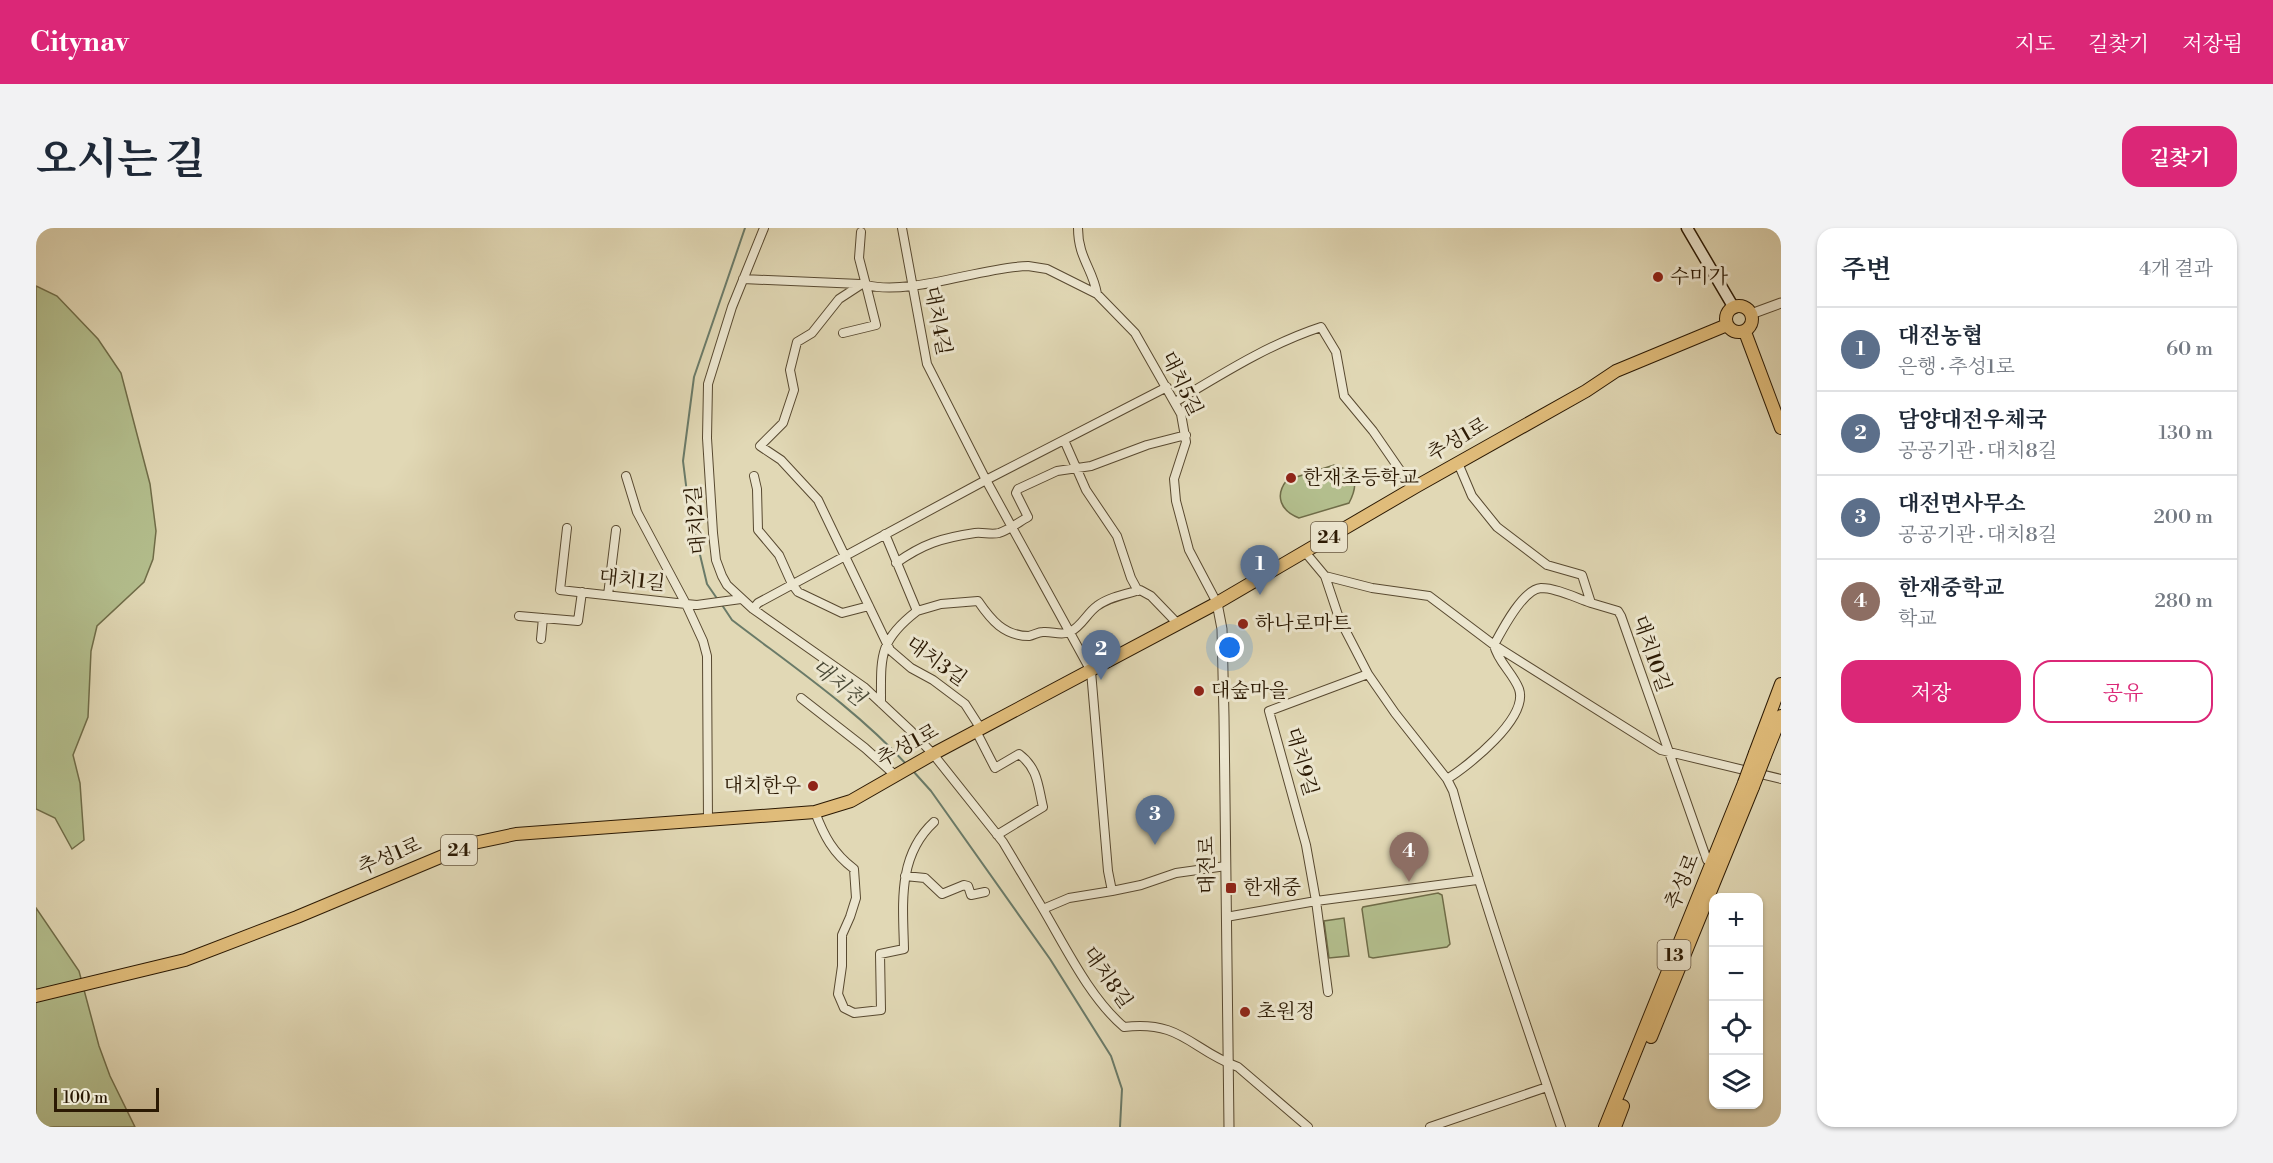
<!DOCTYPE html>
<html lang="ko">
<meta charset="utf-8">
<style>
body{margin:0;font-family:"Libre Bodoni","Noto Serif KR",serif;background:#f2f2f3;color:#1f2937}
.controls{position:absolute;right:18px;bottom:18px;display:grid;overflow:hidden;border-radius:12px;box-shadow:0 2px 4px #0004}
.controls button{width:54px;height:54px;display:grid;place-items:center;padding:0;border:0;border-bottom:2px solid #e0e1e3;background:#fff;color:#1f2937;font:30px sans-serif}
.scale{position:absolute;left:18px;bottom:15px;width:105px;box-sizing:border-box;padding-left:6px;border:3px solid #2b1903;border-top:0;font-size:16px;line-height:21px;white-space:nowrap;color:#2b1903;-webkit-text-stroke:4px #ece6cf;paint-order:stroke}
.you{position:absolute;left:1194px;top:420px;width:21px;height:21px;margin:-15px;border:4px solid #fff;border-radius:50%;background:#1a73e8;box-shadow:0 0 0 9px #1a73e833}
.badge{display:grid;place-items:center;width:39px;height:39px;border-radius:50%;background:#db2777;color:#fff;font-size:20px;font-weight:700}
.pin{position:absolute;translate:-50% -50px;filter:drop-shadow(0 2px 3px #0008)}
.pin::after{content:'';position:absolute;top:32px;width:21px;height:18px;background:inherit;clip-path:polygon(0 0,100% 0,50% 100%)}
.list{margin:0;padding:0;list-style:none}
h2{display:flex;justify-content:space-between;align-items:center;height:78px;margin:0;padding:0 24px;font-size:26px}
h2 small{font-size:20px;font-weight:400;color:#747a83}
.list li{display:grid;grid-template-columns:39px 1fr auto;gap:18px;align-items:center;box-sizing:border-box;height:84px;padding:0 24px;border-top:2px solid #e0e1e3}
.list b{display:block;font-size:22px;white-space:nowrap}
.list p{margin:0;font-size:20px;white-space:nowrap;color:#747a83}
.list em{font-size:20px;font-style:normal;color:#747a83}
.actions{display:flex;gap:12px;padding:18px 24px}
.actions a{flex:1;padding:14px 0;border:2px solid #db2777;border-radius:18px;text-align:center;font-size:21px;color:#db2777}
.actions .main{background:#db2777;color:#fff}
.icon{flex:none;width:33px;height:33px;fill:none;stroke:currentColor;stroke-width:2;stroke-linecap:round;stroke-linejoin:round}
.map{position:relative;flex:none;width:1745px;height:899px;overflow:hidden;border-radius:18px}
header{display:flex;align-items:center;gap:36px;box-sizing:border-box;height:84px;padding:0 30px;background:#db2777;color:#fff}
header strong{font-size:28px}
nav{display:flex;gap:33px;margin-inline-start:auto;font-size:21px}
.intro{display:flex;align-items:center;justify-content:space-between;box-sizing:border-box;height:144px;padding:0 36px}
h1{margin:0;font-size:42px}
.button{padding:15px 27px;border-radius:18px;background:#db2777;color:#fff;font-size:21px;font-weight:700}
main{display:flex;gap:36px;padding:0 36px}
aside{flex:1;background:#fff;border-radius:18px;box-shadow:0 2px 4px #0004}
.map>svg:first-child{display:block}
</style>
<header>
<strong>Citynav</strong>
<nav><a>지도</a><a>길찾기</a><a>저장됨</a></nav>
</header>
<div class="intro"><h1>오시는 길</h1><a class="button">길찾기</a></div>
<main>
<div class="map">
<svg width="1745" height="899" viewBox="0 0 1745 899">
<rect width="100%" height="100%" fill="#e1d8b5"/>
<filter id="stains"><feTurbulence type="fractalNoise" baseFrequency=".00333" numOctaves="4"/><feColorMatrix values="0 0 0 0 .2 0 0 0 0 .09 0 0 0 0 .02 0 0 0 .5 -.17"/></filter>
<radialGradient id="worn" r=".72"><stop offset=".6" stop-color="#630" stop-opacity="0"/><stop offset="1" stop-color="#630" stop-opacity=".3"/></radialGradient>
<path fill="#b3be8d" stroke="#6f6c48" stroke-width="1.5" d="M0 58 21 68 62 111 85 145 114 256 120 303 117 331 108 354 61 398 55 423 52 489 37 527 44 555 48 612 36 621 19 590 0 581Z
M1298 237C1321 243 1323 256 1313 275L1263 290C1245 283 1238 268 1251 252Z
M1402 665 1406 667 1414 716 1411 719 1337 730 1333 729 1326 681 1327 679Z
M0 680 43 743 63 818 74 848 99 899H0Z
M1308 690 1313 728 1293 730 1288 693Z"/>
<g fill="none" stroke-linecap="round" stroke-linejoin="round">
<path stroke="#6a7a68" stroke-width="2" d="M682 372 671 356 653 281 647 233 658 149 709 0
M686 377 696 392C756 438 820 481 871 537
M877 543 895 563 1014 731 1075 828 1086 861 1084 899"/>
<g stroke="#584930" stroke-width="10">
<path id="minor" d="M728 0 696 79 672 156 671 210 677 305 680 332 686 348 691 357 717 381 828 459 875 503 897 526 967 614 1007 681
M866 0 891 136 950 252 1055 443 1072 643 1076 663 1033 670 1007 681C1030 720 1054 770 1088 799 1146 792 1155 822 1202 839L1272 899
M1042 0C1042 30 1057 41 1061 66L1099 105 1145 186 1150 214 1138 251 1140 273 1153 322 1181 375
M825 4 823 30 830 57 826 56 803 71 776 105 761 114 754 142 758 162 747 195 724 218 745 232 782 272 854 422 875 440 897 452 929 476 945 501
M707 51 824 56
M807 105 840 97 830 57C875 68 945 39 992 38L1011 41 1061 66
M1139 174C1186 146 1233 116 1285 99L1300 124 1308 168 1337 203 1377 261
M1028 212 1050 262 1081 308 1095 350 1102 363
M1422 235 1436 268 1461 299 1511 337 1546 347 1555 375 1582 383 1585 388 1671 632
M590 248 601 284 650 376 661 377 705 371
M718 248 721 261 722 302 743 327 756 356 762 364 806 385 833 378
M531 300 524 362 650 376 667 413 671 428 672 593
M860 335C887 316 905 310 939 305 947 304 955 307 963 305 973 302 983 294 992 289L980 265 982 261 1021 243 1055 238 1111 217 1150 207
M1289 348 1336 360 1393 368 1458 417 1625 522 1745 551
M572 367 580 302
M717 381 722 375 950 252 1131 159
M881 383 905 376 942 373C955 392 968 408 993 408 998 407 1002 404 1007 404 1016 403 1025 408 1034 404 1046 398 1051 385 1061 378 1073 369 1090 366 1104 362L1115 368 1142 396
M483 388 542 393 546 364
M505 411 507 390
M1332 446 1359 485 1411 551C1432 538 1493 490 1483 461 1477 445 1462 434 1458 417 1466 402 1487 361 1505 360 1521 360 1540 370 1555 375
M765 470 829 520 860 548
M845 475C845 429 842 413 881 383L849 306
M940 503 959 540 983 526C1002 540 1002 558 1007 579L961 607
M1411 551 1417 563C1448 677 1487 787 1525 899
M779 584C788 608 797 625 818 641L820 670 814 689 806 707V738L802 766 808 780 818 785 845 782 844 726 868 721C867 676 861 628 898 594
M869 648 889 650 906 666 928 657 932 658 935 667 949 664
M1076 663 1105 657 1140 645 1190 638
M1190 689 1280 673 1270 617 1233 483 1332 446 1303 390 1289 348 1269 324
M1292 764 1280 673 1441 652
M1394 899 1511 859"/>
</g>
<g stroke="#584930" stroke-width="11">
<path id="tertiary" d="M1715 86 1745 75
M1181 375 1186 401 1188 489 1193 899"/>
</g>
<g stroke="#2b1903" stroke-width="13">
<path id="secondary" d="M1651 0 1698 80"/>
</g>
<g stroke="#2b1903" stroke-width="14">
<path id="primary" d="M1690 91a13 13 0 1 1 26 0a13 13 0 1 1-26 0Z
M1709 104 1745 200
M1719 525 1745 456
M1729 528 1745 488
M0 768 149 732 261 689 438 615 480 606 779 584 815 573 897 526 1181 375 1381 258 1550 163 1580 143 1691 97
M1615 809 1717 559
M1569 899 1708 555
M1579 899 1587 878"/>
</g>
<use href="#minor" stroke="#ece6cf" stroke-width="8"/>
<use href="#tertiary" stroke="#ece6cf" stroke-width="9"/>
<use href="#secondary" stroke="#ece6cf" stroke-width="10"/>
<use href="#primary" stroke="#e0bc7a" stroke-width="12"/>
<g stroke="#2b1903" stroke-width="14" stroke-linecap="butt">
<path id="primary-bridge" d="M1708 555 1719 525
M1717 559 1729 528"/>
</g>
<use href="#primary-bridge" stroke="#e0bc7a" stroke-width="12"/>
</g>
<g fill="#8f2418" stroke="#ece6cf" stroke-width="2">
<circle cx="1622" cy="49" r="6"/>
<circle cx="1255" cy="250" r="6"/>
<circle cx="1207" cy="396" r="6"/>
<circle cx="1163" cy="463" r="6"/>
<circle cx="777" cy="558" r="6"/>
<rect x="1189" y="654" width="12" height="12" rx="3"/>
<circle cx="1209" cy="784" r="6"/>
</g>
<g text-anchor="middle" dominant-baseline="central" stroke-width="6" stroke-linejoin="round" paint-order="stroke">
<g fill="#ece6cf" stroke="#655640" stroke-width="1.5">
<rect x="1275" y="294" width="36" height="30" rx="4.5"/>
<rect x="405" y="607" width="36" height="30" rx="4.5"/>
<rect x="1621.5" y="712" width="33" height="30" rx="4.5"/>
</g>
<g font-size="18" font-weight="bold" fill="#2b1903">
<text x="1293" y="309">24</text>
<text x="423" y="622">24</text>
<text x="1638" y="727">13</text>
</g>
<g font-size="20" fill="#2b1903" stroke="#ece6cf" text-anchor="start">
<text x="1634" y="49">수미가</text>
<text x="1267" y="250">한재초등학교</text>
<text x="1219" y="396">하나로마트</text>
<text x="1175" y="463">대숲마을</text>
<text x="765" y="558" text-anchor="end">대치한우</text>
<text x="1207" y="660">한재중</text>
<text x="1221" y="784">초원정</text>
</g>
<g font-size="20" fill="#2b1903" stroke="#ece6cf">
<text transform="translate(901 93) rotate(79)">대치4길</text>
<text transform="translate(1145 156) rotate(64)">대치5길</text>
<text transform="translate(1422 212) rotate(-30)">추성1로</text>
<text transform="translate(661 292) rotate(-95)">대치2길</text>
<text transform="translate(596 353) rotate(6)">대치1길</text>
<text transform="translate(1615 426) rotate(71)">대치10길</text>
<text transform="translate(900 434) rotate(36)">대치3길</text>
<text transform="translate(872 518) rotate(-29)">추성1로</text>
<text transform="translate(1265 534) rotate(74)">대치9길</text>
<text transform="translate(354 629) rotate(-23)">추성1로</text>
<text transform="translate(1172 637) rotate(-91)">대전로</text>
<text transform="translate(1647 654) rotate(-68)">추성로</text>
<text transform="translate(1071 750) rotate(55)">대치8길</text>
</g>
<g font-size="21" font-style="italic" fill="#4a4936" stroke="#ece6cf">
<text transform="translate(802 455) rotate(38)">대치천</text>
</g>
</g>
<rect width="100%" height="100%" filter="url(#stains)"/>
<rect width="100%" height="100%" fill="url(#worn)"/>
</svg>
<div class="controls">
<button>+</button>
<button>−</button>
<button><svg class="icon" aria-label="locate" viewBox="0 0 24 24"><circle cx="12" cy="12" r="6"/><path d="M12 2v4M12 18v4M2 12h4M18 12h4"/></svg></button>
<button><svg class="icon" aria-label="layers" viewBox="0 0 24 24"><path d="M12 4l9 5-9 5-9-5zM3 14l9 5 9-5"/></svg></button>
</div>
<div class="scale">100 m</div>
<div class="you"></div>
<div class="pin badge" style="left:1224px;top:367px;background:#5c6f8a">1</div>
<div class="pin badge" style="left:1065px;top:452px;background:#5c6f8a">2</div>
<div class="pin badge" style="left:1119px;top:617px;background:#5c6f8a">3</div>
<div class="pin badge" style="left:1373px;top:654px;background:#8d6e63">4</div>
</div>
<aside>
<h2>주변<small>4개 결과</small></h2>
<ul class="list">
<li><span class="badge" style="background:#5c6f8a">1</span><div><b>대전농협</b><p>은행 · 추성1로</p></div><em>60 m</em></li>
<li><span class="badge" style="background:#5c6f8a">2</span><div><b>담양대전우체국</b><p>공공기관 · 대치8길</p></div><em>130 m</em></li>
<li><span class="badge" style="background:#5c6f8a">3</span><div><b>대전면사무소</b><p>공공기관 · 대치8길</p></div><em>200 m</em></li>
<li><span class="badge" style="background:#8d6e63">4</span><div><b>한재중학교</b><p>학교</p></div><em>280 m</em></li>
</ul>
<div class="actions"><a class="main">저장</a><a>공유</a></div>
</aside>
</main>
